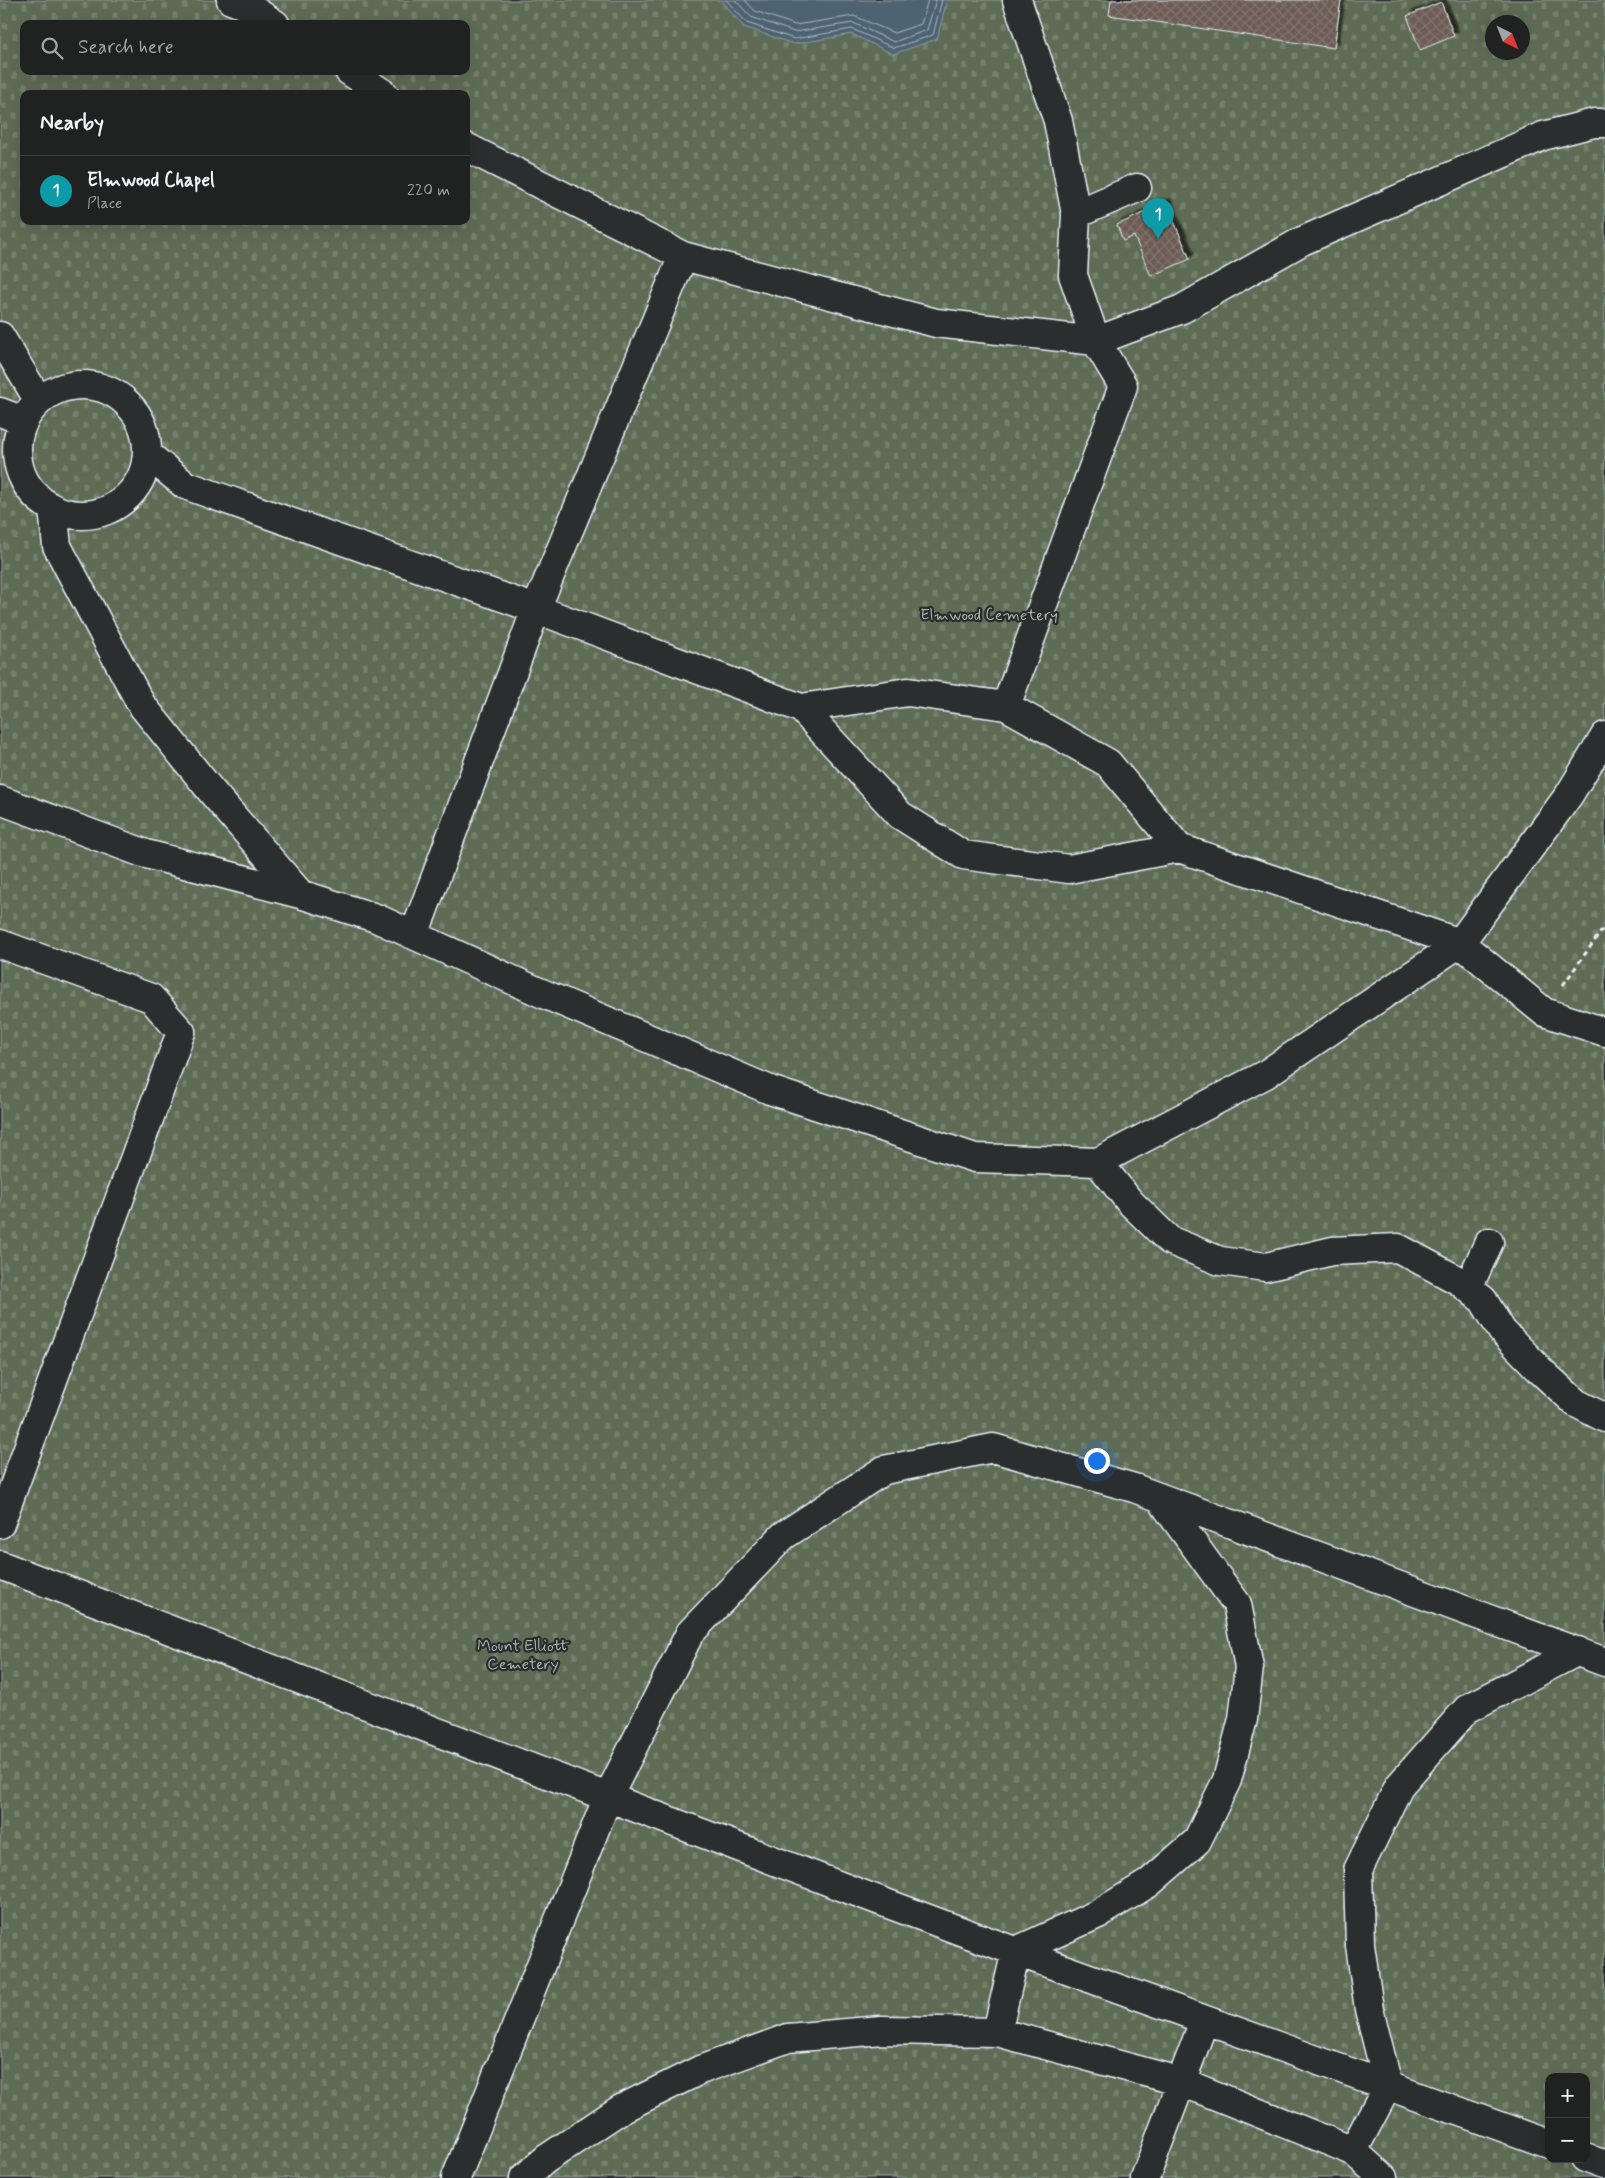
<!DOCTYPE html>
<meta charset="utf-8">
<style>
body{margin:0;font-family:Mynerve,sans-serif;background:#2d2f2f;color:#f1f3f6}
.controls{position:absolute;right:15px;bottom:15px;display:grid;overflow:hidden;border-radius:10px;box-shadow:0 5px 20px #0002}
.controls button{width:45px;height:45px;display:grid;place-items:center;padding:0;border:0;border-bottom:1px solid #3d3f40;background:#202222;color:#f1f3f6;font:25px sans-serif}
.compass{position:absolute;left:1485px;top:15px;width:45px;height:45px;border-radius:50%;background:#202222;box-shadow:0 5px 20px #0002;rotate:137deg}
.you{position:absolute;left:1096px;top:1460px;width:18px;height:18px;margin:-12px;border:4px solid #fff;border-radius:50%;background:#1a73e8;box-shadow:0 0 0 8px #1a73e833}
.badge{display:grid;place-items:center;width:32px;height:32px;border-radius:50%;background:#ffd166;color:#fff;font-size:16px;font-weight:700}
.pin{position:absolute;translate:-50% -41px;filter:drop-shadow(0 1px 2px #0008)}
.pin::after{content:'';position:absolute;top:26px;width:18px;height:15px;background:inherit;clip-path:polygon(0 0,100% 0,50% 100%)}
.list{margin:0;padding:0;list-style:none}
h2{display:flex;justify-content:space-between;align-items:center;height:65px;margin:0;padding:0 20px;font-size:21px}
h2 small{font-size:16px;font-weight:400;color:#a2a4a5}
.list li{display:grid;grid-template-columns:32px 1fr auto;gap:15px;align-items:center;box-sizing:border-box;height:70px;padding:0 20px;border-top:1px solid #3d3f40}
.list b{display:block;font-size:19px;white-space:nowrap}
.list p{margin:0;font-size:16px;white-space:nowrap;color:#a2a4a5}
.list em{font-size:16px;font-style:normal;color:#a2a4a5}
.icon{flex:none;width:28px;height:28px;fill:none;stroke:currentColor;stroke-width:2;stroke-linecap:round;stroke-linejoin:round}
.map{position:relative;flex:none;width:1605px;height:2178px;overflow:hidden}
.search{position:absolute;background:#202222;box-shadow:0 5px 20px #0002;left:20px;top:20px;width:450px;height:55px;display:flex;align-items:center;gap:12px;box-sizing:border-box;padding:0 18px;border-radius:10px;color:#a2a4a5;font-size:19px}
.panel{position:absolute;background:#202222;box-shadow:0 5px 20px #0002;left:20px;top:90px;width:450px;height:135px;border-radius:10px}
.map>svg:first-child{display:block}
</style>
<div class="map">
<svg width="1605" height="2178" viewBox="0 0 1605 2178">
<defs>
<pattern id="cemetery-stones" width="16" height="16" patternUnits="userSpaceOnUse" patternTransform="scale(1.25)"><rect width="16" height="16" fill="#5e6c54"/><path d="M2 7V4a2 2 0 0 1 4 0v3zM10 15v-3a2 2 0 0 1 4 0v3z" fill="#75816d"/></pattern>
<pattern id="building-cross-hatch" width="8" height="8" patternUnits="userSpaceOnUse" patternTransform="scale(1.25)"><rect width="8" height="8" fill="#6c5b54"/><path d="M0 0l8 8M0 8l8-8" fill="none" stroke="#81736d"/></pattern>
<filter id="shadow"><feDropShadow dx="4.5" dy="-4.5" stdDeviation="1" flood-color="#0009"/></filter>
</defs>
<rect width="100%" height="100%" fill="#2a2d2e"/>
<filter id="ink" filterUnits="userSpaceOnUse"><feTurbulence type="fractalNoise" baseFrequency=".02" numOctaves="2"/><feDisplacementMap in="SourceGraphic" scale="10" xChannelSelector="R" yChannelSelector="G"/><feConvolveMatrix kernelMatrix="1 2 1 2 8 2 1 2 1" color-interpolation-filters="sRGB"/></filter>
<g filter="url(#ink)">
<path fill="url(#cemetery-stones)" stroke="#a3aea6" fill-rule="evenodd" d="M0 0H1605V2178H0ZM1492 22H1522V52H1492ZM24 24H466V71H24ZM24 94H466V221H24ZM1549 2077H1586V2159H1549Z"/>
<path fill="#4e6472" stroke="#8c9ca8" d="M720 0H947L937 39 893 54 852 34 794 44 744 27Z"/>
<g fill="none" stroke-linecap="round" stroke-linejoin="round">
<path stroke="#aab9c2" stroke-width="1" d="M726 0 747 23 794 39 852 29 894 48 933 35 942 0
M735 0 751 17 794 32 853 23 894 42 927 30 936 0
M745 0 755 11 795 25 854 16 894 33 921 24 928 0"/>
</g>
<path fill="url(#building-cross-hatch)" stroke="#e8f1f8" filter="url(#shadow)" d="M1111 0H1341L1334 48 1109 15Z
M1441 2 1454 36 1420 50 1407 16Z
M1166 203 1190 259 1151 276 1134 236 1123 241 1117 225Z"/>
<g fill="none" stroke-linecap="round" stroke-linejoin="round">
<g stroke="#e8f1f8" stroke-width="31">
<path id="minor" d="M231 0 249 7 275 24
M349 71 384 94
M466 147 683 256 936 323 1096 341 1182 309 1302 241 1543 136 1594 123H1605
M1076 214 1137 188
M0 336 39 401
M17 450a65 65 0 1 1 130 0a65 65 0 1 1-130 0Z
M0 412 24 421
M147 454 185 485 536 609 801 708 908 692 1006 706 1108 763 1179 848 1460 943 1544 1012 1605 1032
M53 509 57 546 141 704 212 792 300 894
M1006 706 1123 386 1096 341 1073 275 1076 214 1058 121 1017 0
M801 708 900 815 963 855 1069 869 1179 848
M0 800 146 854 300 894 376 918 539 992 770 1090 975 1158 1098 1162 1266 1074 1460 943 1569 795 1605 736
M414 935 536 609 683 256
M0 944 151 998 181 1032 0 1524
M1098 1162 1130 1202 1169 1240 1220 1261 1266 1267 1332 1251 1398 1248 1459 1281 1483 1300 1502 1331 1542 1372 1576 1403 1605 1418
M1468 1288 1489 1242
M0 1565C339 1695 677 1826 1017 1952 1194 2017 1372 2079 1549 2144
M997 2032 1016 1951 1098 1914 1149 1883 1197 1841 1227 1780 1243 1719 1249 1667 1237 1604 1160 1498
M1353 2151 1388 2085 1369 2009 1360 1945 1358 1870 1399 1786 1467 1709 1578 1651
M1586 2158 1605 2165
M456 2178 607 1799 690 1633 783 1536 884 1470 993 1448 1134 1488 1605 1662
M524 2178 546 2159 621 2109 700 2070 788 2038 882 2030 997 2032 1182 2082 1353 2151 1383 2178
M1145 2178 1204 2021"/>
</g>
<path stroke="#e8f1f8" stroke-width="3" stroke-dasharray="5 4" stroke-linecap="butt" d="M1563 985 1605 926"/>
<use href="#minor" stroke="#2a2d2e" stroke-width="28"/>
</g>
</g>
<g text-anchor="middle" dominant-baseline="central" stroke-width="4.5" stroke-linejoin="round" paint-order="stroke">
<g font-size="16" fill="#aab5ae" stroke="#2a2d2e">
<text x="989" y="615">Elmwood Cemetery</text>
<text x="523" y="1646">Mount Elliott<tspan x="523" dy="18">Cemetery</tspan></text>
</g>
</g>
</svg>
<div class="controls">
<button>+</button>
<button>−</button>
</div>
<svg class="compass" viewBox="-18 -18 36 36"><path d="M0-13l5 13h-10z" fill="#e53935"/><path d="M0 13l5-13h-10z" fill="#a2a4a5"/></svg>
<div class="you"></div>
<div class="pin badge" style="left:1158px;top:239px;background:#0f9aa8">1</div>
<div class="search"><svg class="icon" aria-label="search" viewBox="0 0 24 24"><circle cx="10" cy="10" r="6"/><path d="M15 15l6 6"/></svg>Search here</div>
<section class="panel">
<h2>Nearby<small></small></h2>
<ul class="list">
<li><span class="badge" style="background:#0f9aa8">1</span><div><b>Elmwood Chapel</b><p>Place</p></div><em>220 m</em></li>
</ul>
</section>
</div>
